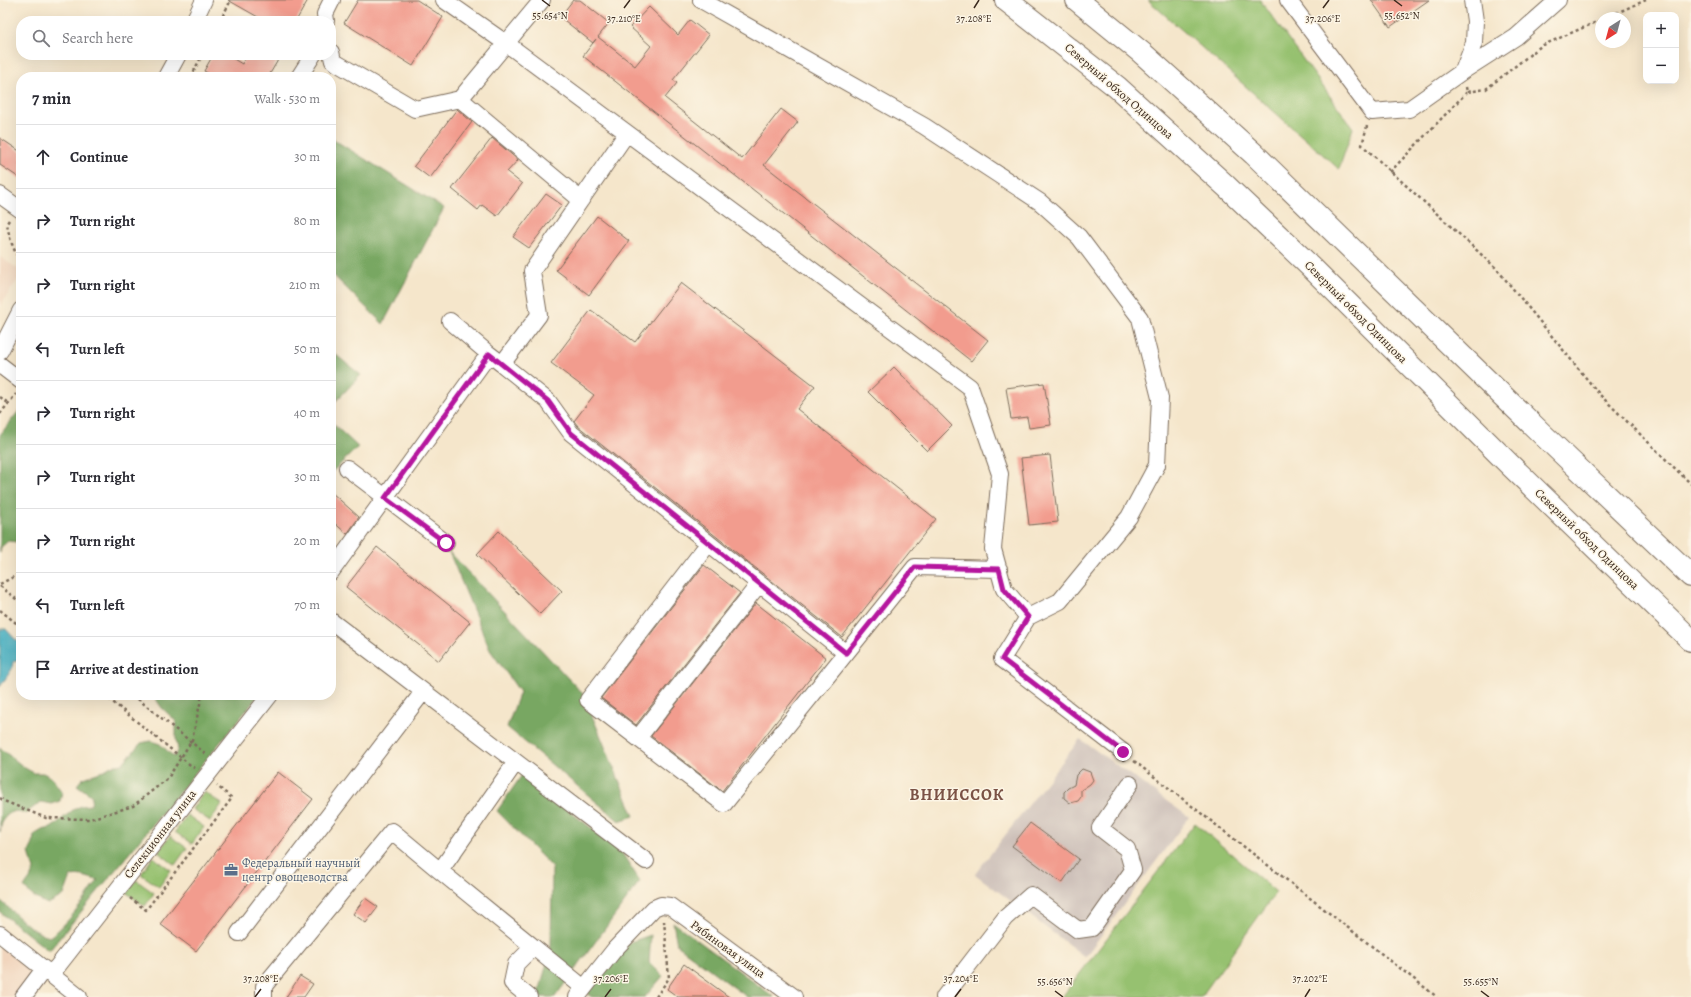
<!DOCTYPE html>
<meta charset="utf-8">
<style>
body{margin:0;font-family:Alegreya,serif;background:#f7f7f7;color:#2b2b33}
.controls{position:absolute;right:12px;top:12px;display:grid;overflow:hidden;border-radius:8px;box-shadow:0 4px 16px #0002}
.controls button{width:36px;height:36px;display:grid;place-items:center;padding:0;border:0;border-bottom:1px solid #e1e1e2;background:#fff;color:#2b2b33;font:20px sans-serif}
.compass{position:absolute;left:1595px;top:12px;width:36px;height:36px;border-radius:50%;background:#fff;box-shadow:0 4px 16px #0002;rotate:216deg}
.stop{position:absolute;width:12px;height:12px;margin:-9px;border:3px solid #b5179e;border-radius:50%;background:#fff}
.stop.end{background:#b5179e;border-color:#fff;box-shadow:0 1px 4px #0008}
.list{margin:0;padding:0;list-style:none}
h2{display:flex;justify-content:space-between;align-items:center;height:52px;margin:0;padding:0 16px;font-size:17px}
h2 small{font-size:13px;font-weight:400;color:#7c7c81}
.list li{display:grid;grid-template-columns:26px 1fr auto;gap:12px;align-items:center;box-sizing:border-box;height:64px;padding:0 16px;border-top:1px solid #e1e1e2}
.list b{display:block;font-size:15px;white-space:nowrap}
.list em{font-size:13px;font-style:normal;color:#7c7c81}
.icon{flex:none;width:22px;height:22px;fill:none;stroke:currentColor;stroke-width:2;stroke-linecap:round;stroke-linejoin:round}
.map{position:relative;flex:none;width:1691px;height:997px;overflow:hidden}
.search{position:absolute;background:#fff;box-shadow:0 4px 16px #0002;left:16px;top:16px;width:320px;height:44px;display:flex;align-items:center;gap:10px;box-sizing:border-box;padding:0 14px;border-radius:16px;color:#7c7c81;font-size:15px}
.panel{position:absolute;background:#fff;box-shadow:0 4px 16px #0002;left:16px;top:72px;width:320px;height:628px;border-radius:16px}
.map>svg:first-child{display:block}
</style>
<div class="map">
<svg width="1691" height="997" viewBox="0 0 1691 997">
<rect width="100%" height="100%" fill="#fcf5e5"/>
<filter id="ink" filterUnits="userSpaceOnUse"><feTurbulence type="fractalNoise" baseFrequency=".025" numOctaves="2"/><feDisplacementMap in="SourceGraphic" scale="8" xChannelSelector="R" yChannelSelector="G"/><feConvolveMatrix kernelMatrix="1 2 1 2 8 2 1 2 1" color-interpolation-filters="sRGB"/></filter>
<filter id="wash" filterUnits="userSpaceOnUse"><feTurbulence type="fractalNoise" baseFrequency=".012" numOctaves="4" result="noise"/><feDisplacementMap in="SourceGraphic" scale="16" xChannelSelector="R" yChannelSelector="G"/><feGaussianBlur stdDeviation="0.9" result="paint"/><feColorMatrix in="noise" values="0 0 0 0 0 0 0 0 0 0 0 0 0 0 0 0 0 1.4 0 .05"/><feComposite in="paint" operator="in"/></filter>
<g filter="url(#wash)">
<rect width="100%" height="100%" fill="#f5e6cb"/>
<path fill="#f1d5bd" d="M0 257 21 271V275L0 306Z
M0 942 38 971 18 997H0Z"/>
<path fill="#cec1ba" d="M1080 739 1189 817 1085 957 975 874Z"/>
<path fill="#96c16f" stroke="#687646" d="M1148 0H1260L1353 128 1339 169Z
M204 792 222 804 210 821 192 809Z
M187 815 204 827 192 844 175 832Z
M1195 823 1276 892 1201 997H1062Z
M170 836 187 848 175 865 158 852Z
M153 857 171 870 159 887 141 874Z
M136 880 154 893 145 906 127 893Z"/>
<path fill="#78a762" stroke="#5a6840" d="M331 138 444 208 383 324 331 273Z
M331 351 361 375 331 406Z
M21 408V549L17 542 8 541 1 547 0 553V435Z
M331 422 358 447 331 473Z
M449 552 583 694 634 816 619 821 507 727 520 692 490 650Z
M153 695H259L49 951 0 912V900C15 913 30 931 49 937 65 928 88 896 98 880 87 878 82 874 71 876L64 895 48 904C38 900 31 896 24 887L30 879 34 870 29 852 33 844 34 835 42 830 51 828 73 810 81 806 91 805 92 796 77 785 83 778 103 771 111 766 122 764 141 743 151 741 160 744 174 757 178 749 176 740V721L162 708Z
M0 748 25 768 34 773H43L51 777 62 792 60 801 51 804 41 802 26 813 16 811 7 814 2 822 0 832Z
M522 775 620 850 640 881 555 997H538L551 947 552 867 497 811Z
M673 922 774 997H747L677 945Z
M651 935 649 962 663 976 645 997H592L587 994 630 942Z"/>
<path fill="#40acbf" stroke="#3e6b6e" d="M0 629H6L15 639 21 642V659L13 662 12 669 0 687Z"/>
<g id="blocks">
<path fill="#f29c8e" d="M228 0H308L296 21H265Z
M358 0H417L443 17 413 66 344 23Z
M573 0H580L609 23 598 37 635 66 651 46 630 27 649 7 678 35 690 20 709 35 673 80 677 83 665 98 742 159 781 109 798 122 764 165 988 340 971 361 583 56 596 39 593 43 560 17Z
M1371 0H1429L1390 27Z
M213 55H227L242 64 247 55H281L268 77H215L204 71Z
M457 109 472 122 430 178 414 166Z
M0 138 21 152V179L0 165Z
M492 138 518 160 507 172 522 184 497 216 482 205 478 210 452 189Z
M546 194 562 205 529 248 513 237Z
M597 216 629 241 589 295 556 270Z
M681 283 815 386 797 409 936 519 842 637 578 426 574 421 594 395 551 363 591 310 635 342Z
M894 367 952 426 927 451 868 392Z
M1044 383 1051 425 1029 428 1027 417 1011 419 1006 388Z
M1050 455 1058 522 1029 525 1021 458Z
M331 492 359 517 347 534 331 520Z
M499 531 562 591 540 614 477 554Z
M377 547 470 622 439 661 346 587Z
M704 565 740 593 636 725 601 698Z
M756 603 826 658 722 791 651 736Z
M1082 769 1090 772 1093 780 1090 784 1081 790V797L1078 801 1070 803 1064 798V792L1068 788 1074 785 1076 775Z
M278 772 313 799 196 951 160 924Z
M1030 823 1079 859 1062 883 1012 846Z
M365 898 378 907 366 923 353 914Z
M684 964 729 997H678L667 989Z
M300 976 313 984 304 997H286Z"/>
</g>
</g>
<g filter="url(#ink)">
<use href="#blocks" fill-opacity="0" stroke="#7c6c5b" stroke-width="1"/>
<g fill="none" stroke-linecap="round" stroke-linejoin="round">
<g stroke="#7c6c5b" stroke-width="18">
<path id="minor" d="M444 0 507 44 970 387 1000 474 993 549 1004 589 1028 617 1002 659 1123 752
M701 0 924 126 1040 202 1079 237 1140 318 1160 398 1157 465 1129 517 1060 601 1028 617
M1288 0 1372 112 1409 109 1463 71 1516 37 1558 0
M194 21 204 0
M326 21 325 14 332 0
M331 52 333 61 415 109 460 99 542 0
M1463 71 1474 43 1475 21 1472 0
M166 77 178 55
M299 77 313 55
M460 99 581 200
M0 195 21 210
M450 321 489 354
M0 351 21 310
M502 364 548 401 571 433 846 653 915 567 999 569
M0 365 21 381
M347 468 446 543
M708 544 588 700 724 804 846 653
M331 572 489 354 502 364 539 315 532 271 627 133
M331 621 646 861
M638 738 759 584
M440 871 584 988
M239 933 423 692
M0 934 79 997
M50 973 57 967 270 695
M23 997 41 973H50
M264 997V986L392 831 440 871 516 762
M529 997 512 983 516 964 533 947
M577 997 615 949 654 908 661 905 670 906 794 997
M944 997 1005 918 1031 895 1078 930 1092 928 1133 870 1127 849 1100 828 1130 784"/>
</g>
<g stroke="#7c6c5b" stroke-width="24">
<path id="highway" d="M1006 0 1117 87 1226 186 1311 267 1509 464 1691 640
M1077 0 1142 53 1254 154 1540 432 1691 576"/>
</g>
<path stroke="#7c6c5b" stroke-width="2.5" stroke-dasharray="3 3" stroke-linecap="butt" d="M1605 18 1646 0
M220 21 231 0
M191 77 202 55
M1466 87 1467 92 1486 89 1541 46 1601 20
M1367 126 1362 145 1496 268 1600 395 1691 484
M1390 172 1467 92
M9 220 7 223C9 238 13 249 21 262
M0 397 8 403
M0 414 16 394
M0 584 21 573
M0 586 21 603
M0 610 21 627
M104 695 194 768
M133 695 206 754
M1134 761 1437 997
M0 798 4 801 46 818 90 819 133 806 168 778 192 740 202 695
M130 898 146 910 232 798 217 786
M656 997 669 978 664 921"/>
<use href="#minor" stroke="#fff" stroke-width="16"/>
<use href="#highway" stroke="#fff" stroke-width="22"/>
</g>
</g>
<g fill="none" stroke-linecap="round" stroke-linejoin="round" filter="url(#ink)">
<path stroke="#b5179e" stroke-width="5" d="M446 543 385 498 489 354 548 401 571 433 846 653 915 567 999 569 1004 589 1028 617 1002 659 1123 752"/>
</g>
<path fill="none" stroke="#3b2a1e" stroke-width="1.5" d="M542 0 550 6M1394 0 1402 6M624 8 630 0M974 8 979 0M1323 8 1329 0M1055 991 1063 997M1481 991 1489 997M255 997 261 989M605 997 611 989M955 997 961 989M1305 997 1310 989"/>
<defs>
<g id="office-bare" transform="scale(1.08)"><path d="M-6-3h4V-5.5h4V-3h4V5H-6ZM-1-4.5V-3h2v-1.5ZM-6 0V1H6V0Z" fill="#5c6f8a" stroke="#fcf5e5" stroke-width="2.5" paint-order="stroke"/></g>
</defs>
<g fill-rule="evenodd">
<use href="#office-bare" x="231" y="870"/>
</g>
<g text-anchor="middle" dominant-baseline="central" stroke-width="3" stroke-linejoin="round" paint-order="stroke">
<g font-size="12" fill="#3b2a1e" stroke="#fcf5e5">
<text transform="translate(1119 91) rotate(41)">Северный обход Одинцова</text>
<text transform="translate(1356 312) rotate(45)">Северный обход Одинцова</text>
<text transform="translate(1587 539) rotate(44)">Северный обход Одинцова</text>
<text transform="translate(160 834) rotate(-52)">Селекционная улица</text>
<text transform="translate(728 949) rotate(36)">Рябиновая улица</text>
</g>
<g font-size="12" fill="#4e5e75" stroke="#fcf5e5" text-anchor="start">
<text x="242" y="863">Федеральный научный<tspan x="242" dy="14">центр овощеводства</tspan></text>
</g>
<g font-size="16" font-weight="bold" letter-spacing="1" fill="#7b5245" stroke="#fcf5e5">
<text x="957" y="795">ВНИИССОК</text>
</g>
</g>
<g font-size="10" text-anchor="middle" fill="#3b2a1e" stroke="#fcf5e5" stroke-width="3" stroke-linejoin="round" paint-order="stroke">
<text x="1402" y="19">55.652°N</text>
<text x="550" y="19">55.654°N</text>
<text x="624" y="22">37.210°E</text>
<text x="974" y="22">37.208°E</text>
<text x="1323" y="22">37.206°E</text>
<text x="261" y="982">37.208°E</text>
<text x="611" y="982">37.206°E</text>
<text x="961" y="982">37.204°E</text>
<text x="1310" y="982">37.202°E</text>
<text x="1055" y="985">55.656°N</text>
<text x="1481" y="985">55.655°N</text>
</g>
</svg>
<div class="controls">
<button>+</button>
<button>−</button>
</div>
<svg class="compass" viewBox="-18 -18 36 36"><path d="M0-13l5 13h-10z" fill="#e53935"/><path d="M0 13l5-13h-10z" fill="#7c7c81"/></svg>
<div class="stop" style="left:446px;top:543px"></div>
<div class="stop end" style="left:1123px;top:752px"></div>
<div class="search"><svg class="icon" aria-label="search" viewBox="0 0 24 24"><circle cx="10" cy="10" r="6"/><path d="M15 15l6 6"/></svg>Search here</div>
<section class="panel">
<h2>7 min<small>Walk · 530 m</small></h2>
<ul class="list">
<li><svg class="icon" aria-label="ahead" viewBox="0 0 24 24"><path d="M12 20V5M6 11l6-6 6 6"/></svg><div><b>Continue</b></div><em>30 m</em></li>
<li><svg class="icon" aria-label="right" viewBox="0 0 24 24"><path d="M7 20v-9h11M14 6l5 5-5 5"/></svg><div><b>Turn right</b></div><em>80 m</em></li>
<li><svg class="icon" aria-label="right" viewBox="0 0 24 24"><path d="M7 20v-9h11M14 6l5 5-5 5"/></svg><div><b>Turn right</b></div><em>210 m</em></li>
<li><svg class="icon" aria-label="left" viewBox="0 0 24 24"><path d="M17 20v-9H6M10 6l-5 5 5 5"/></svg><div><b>Turn left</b></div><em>50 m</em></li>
<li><svg class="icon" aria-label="right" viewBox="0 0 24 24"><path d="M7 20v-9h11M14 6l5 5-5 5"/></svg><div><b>Turn right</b></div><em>40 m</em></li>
<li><svg class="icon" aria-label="right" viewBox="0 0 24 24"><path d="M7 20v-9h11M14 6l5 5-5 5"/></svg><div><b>Turn right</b></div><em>30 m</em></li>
<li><svg class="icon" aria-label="right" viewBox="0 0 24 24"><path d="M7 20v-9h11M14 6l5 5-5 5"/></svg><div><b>Turn right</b></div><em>20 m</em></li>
<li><svg class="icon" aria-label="left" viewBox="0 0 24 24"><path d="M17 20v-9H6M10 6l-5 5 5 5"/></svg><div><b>Turn left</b></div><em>70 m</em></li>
<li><svg class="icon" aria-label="arrive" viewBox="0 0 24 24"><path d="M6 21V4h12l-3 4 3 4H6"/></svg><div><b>Arrive at destination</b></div></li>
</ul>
</section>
</div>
